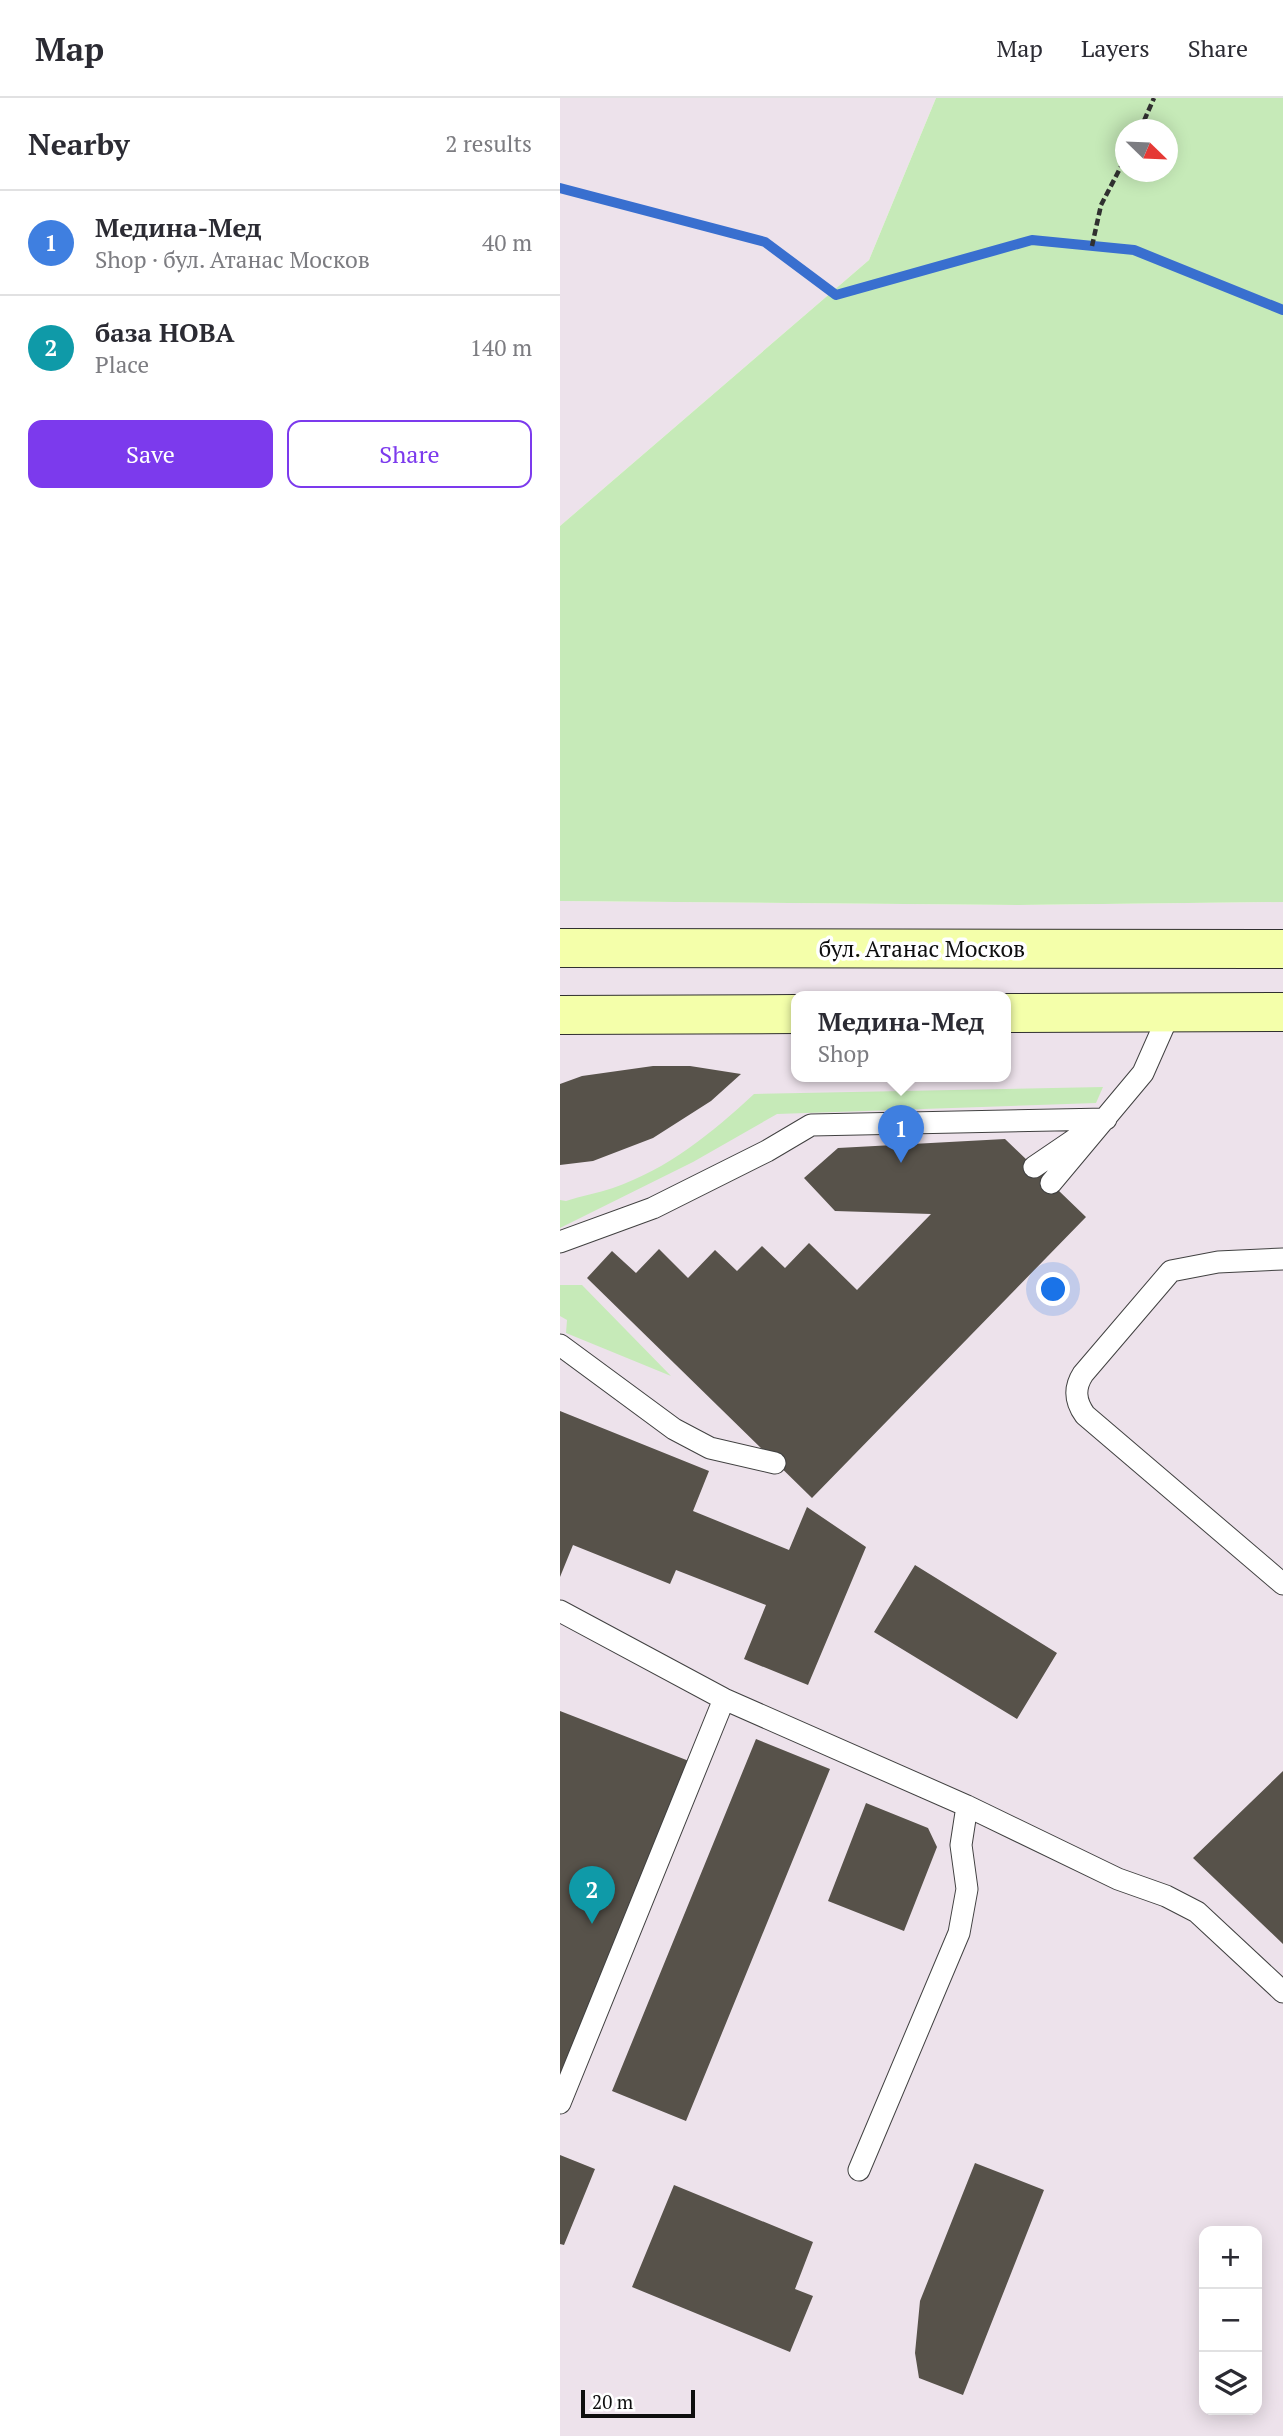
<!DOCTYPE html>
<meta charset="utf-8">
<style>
body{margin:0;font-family:"PT Serif",serif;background:#f7f7f7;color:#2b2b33}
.controls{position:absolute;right:21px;bottom:21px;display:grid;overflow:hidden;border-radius:14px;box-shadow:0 4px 18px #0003}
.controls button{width:63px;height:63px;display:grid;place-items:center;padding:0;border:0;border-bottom:2px solid #e1e1e2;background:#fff;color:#2b2b33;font:35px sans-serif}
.compass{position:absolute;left:555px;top:21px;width:63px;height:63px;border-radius:50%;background:#fff;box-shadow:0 4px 18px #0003;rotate:113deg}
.scale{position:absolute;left:21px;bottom:18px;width:114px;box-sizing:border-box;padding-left:7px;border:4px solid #0e0e0e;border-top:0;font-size:19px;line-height:24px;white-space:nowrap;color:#0e0e0e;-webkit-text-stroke:5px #fff;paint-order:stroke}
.you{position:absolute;left:494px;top:1192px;width:24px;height:24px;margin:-18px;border:5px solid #fff;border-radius:50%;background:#1a73e8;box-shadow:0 0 0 10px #1a73e833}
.badge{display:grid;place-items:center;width:46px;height:46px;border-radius:50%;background:#7c3aed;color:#fff;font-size:23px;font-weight:700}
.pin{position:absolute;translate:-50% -58px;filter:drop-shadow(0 2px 4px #0008)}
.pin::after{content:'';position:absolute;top:37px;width:24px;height:21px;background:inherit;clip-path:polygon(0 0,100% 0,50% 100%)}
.popup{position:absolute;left:231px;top:893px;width:220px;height:91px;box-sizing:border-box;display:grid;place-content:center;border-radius:14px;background:#fff;filter:drop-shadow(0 2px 5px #0005);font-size:23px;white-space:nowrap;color:#7c7c81}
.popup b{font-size:26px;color:#2b2b33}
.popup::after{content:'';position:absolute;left:50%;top:100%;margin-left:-14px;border:14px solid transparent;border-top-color:#fff}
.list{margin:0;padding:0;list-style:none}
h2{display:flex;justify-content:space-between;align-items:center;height:91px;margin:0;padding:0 28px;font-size:30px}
h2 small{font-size:23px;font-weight:400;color:#7c7c81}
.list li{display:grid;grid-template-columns:46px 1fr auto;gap:21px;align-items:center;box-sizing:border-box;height:105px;padding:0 28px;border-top:2px solid #e1e1e2}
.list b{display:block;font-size:26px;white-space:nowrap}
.list p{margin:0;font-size:23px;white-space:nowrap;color:#7c7c81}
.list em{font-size:23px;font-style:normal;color:#7c7c81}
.actions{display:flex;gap:14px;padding:21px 28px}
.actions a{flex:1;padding:16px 0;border:2px solid #7c3aed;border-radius:14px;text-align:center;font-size:24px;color:#7c3aed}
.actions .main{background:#7c3aed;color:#fff}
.icon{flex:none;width:38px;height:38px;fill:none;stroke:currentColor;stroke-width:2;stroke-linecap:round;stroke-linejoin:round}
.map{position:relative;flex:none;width:723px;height:2338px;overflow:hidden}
header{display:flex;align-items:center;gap:42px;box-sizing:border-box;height:98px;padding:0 35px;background:#fff;border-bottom:2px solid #e1e1e2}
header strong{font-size:33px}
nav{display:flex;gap:38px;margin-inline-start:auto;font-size:24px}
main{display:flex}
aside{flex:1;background:#fff}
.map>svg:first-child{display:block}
</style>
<header>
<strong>Map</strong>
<nav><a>Map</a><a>Layers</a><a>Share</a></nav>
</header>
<main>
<aside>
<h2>Nearby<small>2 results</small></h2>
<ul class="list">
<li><span class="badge" style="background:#3f7fe0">1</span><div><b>Медина-Мед</b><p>Shop · бул. Атанас Москов</p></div><em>40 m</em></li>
<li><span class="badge" style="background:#0f9aa8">2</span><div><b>база НОВА</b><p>Place</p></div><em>140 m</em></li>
</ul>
<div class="actions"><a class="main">Save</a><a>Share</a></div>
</aside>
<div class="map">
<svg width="723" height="2338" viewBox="0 0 723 2338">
<rect width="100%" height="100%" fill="#feffef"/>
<path fill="#ede2eb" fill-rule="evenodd" d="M0 0H376L309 162 0 428Z
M0 803 458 807 723 804V2338H0ZM236 899H446V979H236ZM644 2133H697V2312H644Z"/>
<path fill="#c6eab8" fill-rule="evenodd" d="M376 0H723V804L458 807 0 803V428L309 162ZM566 32H608V74H566Z
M543 989 536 1005 217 1016 133 1064 0 1130V1102L6 1103C21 1098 38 1095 53 1090 108 1071 152 1035 194 996Z
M0 1187H22L111 1278 6 1235 7 1222 0 1218Z"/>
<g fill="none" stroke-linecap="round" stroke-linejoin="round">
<path stroke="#396fcf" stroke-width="10" d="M0 90 205 144 276 197 472 142 574 152 723 212"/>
</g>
<path fill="#57524a" d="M93 968H130L181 976 151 1003 93 1040 33 1063 0 1067V986L22 978Z
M445 1041 526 1119 252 1400 27 1180 52 1153 76 1175 99 1151 128 1180 155 1152 177 1173 202 1148 225 1170 249 1145 297 1192 371 1116 275 1113 244 1080 278 1050Z
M0 1313 149 1373 133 1413 229 1452 247 1409 306 1449 248 1587 184 1561 206 1507 116 1472 110 1486 13 1447 0 1479Z
M355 1467 497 1555 457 1621 314 1534Z
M0 1613 129 1663 0 1988Z
M196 1641 270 1671 126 2023 52 1993Z
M723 1673V1846L633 1760Z
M306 1705 368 1730 377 1749 344 1833 268 1803Z
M0 2057 35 2071 4 2147 0 2146Z
M415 2065 484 2092 403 2297 359 2280 355 2255 360 2203Z
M114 2087 253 2144 235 2191 253 2198 230 2254 72 2189Z"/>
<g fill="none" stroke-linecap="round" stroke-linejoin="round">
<g stroke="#414141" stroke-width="23">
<path id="lane" d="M474 1069 524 1035
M491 1085 583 975 610 914
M0 1144 93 1110 207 1053 251 1027 546 1021
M723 1161 658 1164 611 1173 523 1276C514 1290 515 1303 525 1317L723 1486
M0 1247 114 1331 150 1350 215 1365
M0 1513 164 1601 407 1708 558 1781 606 1798 637 1814 723 1894
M0 2005 164 1601
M299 2072 399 1835 407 1791 401 1747 407 1708"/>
</g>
<g stroke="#303030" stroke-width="40">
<path id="secondary" d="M0 850 723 851
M446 915 723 914
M0 917 236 916"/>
</g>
<path stroke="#303030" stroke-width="4.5" stroke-dasharray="7 3.5" stroke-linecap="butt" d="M580 32 594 0
M532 148 541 107 566 59"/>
<use href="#lane" stroke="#fff" stroke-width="21"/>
<use href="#secondary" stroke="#f4ffaa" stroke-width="38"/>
</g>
<g text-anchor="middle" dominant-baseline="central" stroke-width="7" stroke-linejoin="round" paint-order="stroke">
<g font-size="23" fill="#0e0e0e" stroke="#fff">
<text x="362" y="850">бул. Атанас Москов</text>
</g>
</g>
</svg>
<div class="controls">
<button>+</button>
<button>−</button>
<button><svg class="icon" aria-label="layers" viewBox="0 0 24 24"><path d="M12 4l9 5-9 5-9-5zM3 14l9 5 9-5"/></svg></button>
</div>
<svg class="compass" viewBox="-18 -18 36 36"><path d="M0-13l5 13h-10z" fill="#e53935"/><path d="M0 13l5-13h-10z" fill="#7c7c81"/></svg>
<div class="scale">20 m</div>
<div class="you"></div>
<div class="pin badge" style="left:341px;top:1065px;background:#3f7fe0">1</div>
<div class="popup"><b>Медина-Мед</b>Shop</div>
<div class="pin badge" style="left:32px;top:1826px;background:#0f9aa8">2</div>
</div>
</main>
